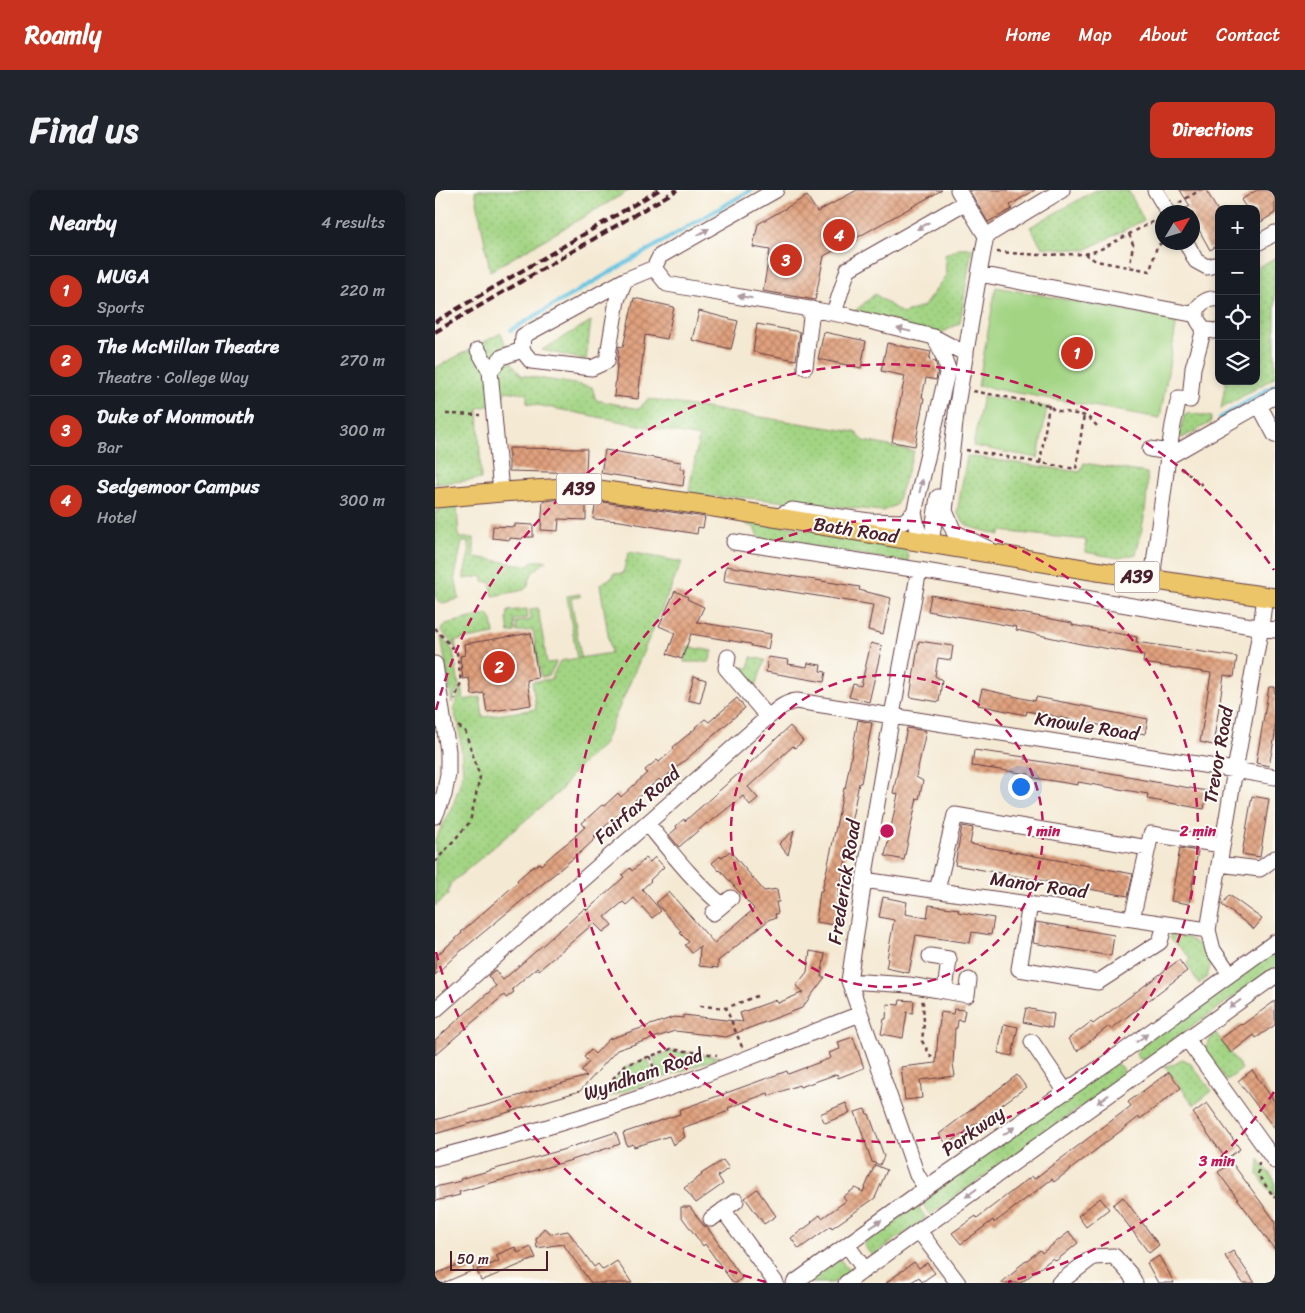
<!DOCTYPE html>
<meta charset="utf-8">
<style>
body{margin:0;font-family:Sriracha,sans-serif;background:#20242c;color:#f1f3f6}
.controls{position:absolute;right:15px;top:15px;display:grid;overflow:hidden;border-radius:10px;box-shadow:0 2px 8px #0003}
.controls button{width:45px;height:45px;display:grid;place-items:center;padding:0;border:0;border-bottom:1px solid #363941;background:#171b24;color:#f1f3f6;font:25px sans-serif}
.compass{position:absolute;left:720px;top:15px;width:45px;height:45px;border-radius:50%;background:#171b24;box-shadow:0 2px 8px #0003;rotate:52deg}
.scale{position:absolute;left:15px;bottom:12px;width:98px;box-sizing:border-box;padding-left:5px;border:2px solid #4a1f2b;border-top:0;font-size:14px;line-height:18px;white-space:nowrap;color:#4a1f2b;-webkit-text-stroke:4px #fdfcf7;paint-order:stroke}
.you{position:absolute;left:585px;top:596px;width:18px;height:18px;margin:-12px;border:4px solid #fff;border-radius:50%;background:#1a73e8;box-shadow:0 0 0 8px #1a73e833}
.badge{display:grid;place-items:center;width:32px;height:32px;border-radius:50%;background:#c8321e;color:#fff;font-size:16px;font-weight:700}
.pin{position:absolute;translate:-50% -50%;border:2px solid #fff;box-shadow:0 1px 5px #0006}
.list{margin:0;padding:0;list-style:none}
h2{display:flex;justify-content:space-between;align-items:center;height:65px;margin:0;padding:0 20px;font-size:21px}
h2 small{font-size:16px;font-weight:400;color:#9ea1a6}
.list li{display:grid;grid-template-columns:32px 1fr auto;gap:15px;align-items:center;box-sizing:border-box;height:70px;padding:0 20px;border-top:1px solid #363941}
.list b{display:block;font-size:19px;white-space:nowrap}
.list p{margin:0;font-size:16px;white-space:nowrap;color:#9ea1a6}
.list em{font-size:16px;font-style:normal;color:#9ea1a6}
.icon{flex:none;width:28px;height:28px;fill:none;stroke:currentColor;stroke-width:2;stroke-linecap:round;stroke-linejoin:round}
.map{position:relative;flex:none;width:840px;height:1093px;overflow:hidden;border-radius:10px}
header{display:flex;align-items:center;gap:30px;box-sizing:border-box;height:70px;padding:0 25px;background:#c8321e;color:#fff}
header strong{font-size:24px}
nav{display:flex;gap:28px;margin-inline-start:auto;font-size:18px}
.intro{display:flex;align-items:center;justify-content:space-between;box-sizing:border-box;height:120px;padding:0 30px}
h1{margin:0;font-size:35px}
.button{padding:12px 22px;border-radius:10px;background:#c8321e;color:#fff;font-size:18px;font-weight:700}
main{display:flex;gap:30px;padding:0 30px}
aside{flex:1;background:#171b24;border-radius:10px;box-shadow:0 2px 8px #0003}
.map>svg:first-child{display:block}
</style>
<header>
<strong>Roamly</strong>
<nav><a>Home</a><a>Map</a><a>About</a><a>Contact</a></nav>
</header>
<div class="intro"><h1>Find us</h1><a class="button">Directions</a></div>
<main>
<aside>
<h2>Nearby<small>4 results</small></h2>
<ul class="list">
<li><span class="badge">1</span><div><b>MUGA</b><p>Sports</p></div><em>220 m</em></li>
<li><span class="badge">2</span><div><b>The McMillan Theatre</b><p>Theatre · College Way</p></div><em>270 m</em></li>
<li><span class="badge">3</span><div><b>Duke of Monmouth</b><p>Bar</p></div><em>300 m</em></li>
<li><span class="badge">4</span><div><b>Sedgemoor Campus</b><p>Hotel</p></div><em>300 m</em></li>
</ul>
</aside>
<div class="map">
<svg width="840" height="1093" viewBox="0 0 840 1093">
<defs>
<pattern id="grass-dots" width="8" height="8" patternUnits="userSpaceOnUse" patternTransform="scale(1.25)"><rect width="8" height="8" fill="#a2d483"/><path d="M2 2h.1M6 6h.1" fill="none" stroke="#8db671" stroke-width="1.8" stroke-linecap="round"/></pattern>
<pattern id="building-cross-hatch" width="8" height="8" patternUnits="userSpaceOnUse" patternTransform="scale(1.25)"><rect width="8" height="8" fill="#e0a17e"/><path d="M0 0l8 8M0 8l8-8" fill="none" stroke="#b88367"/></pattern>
</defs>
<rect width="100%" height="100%" fill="#fdfcf7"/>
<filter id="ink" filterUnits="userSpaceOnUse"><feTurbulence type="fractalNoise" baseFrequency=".02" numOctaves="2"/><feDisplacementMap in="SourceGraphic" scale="10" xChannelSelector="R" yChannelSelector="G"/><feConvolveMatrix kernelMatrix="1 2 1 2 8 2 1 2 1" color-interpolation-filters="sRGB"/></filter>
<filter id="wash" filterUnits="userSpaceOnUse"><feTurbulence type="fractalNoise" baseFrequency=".0096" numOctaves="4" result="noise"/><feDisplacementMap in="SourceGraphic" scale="20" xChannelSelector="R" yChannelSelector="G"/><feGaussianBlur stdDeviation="1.12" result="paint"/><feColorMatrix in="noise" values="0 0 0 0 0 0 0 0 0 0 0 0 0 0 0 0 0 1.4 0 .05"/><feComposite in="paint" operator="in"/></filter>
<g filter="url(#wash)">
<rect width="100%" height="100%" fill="#f4e9d3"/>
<path fill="url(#grass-dots)" stroke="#767a57" d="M40 0H195L55 81Z
M661 0H693L709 30 650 60 607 57 595 37Z
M524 58H537L525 133 499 147 414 126 440 104 468 124 489 116 511 85 510 65Z
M840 68V187L786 219 791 191H821V78Z
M156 131 151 170 107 160Z
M66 143 77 173 86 185 157 197 161 210 204 219 213 209 420 242 429 251 479 261 461 315 448 321 302 307 253 306 264 247 92 213V204L70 201 67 213 43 218 46 289 0 294V178Z
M754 223 777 227 775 233 747 248 744 245 749 226Z
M532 266 645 282 649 273 712 283C714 307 707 341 701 364L684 368 650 362 651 350 565 341V345L532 336 522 323Z
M22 316 24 348H39V367L94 376 97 371H112L106 375 97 383 92 397 89 400 58 406 55 391 49 393 47 386 29 389V384L35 359 33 357V352H27L20 386 24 409 7 413 3 411 0 406V322L9 318Z
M303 329 466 354C471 360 474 365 473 372L327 349 322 345 319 337 312 335Z
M194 362 247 372 168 555 141 579 125 601 15 694 13 705 0 716V649L17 619 28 583 24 536 18 520 27 496 29 510 45 507 48 527 101 519 97 492 116 489 125 471 176 463 165 394 178 387 179 383 188 384 191 371Z
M103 418 112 473 121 472V473L114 486 106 487 98 440 82 442 81 432 96 430 95 419Z
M92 419 93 428 79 430 80 442 74 443 72 429 73 421Z
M52 424 57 430 59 444 20 451 21 459 6 440 7 437 11 434Z
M6 446 18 461 24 495 17 513Z
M253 457 278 461 274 472H249Z
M316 467 330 470 318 504 301 480 304 477 314 478Z
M735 743 751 747 771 759 776 773 772 787 764 794 752 774 755 768 735 748Z
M840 760V778L709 870 703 868 701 864 704 857Z
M780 842 807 879 791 891 770 858Z
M237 861 286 867 224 889 218 868Z
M213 869 220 891 164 910 191 877Z
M748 869 755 873 777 901 759 915 730 876 740 874Z
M680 873 688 878 689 886 495 1025 486 1011Z
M824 969 840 991V1008L823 985Z
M482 1015 491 1028 437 1066 428 1054Z
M405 1069 414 1081 398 1093H371Z"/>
<path fill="#a2d483" stroke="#767a57" d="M561 97 742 130 725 228 543 196Z
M548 206 612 217 603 268 538 256Z
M145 404V407L136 408 146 468 142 469 132 406Z"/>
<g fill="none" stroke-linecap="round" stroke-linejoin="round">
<path stroke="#64c3e2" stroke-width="4" d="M76 140 316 0
M785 228 840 195"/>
</g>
<g id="blocks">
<path fill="url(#building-cross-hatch)" d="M422 0H507L389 66 380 110 328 101 335 60 318 57 323 34 372 6 382 22Z
M534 0H600L575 15 577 19 553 32Z
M745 0H771L784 23V55L775 60 758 29V22H754L751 18 755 16Z
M822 0H840V23L821 35V19H812L806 10Z
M199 108 239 117 232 149 210 145 203 209 179 206 184 156 188 157Z
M264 121 303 131 296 159 257 150Z
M322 134 365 142 361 170 318 162Z
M389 142 431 151 426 178 383 169Z
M452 153 496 162 494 170 500 171 503 180 501 190 491 188 487 207 489 208 480 256 457 252 470 186 446 181Z
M74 258 152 259 151 283 74 281Z
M170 260 246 272 245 278 250 279 248 296 166 283Z
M130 309 151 310V330L124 329 123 341 106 340 108 311Z
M161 311 270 327 268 338 263 337 262 344 185 331 158 329Z
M80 334 98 335V347H88L87 349 75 348V350L57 348 58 336 80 337Z
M291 376 425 397 424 400 456 408 448 444 433 440 438 415 289 391Z
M240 401 253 407 252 409 269 417 262 432 336 444 333 459 316 456V454L256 444 247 469 232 464 240 443 224 436Z
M496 405 576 420V421L637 433V435L702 447 701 452 802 467 799 487 789 485 778 555 765 552 776 483 708 473 709 465 646 454 581 440 582 437 493 421Z
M96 443 103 488 92 490 96 515 52 522 49 503 37 505 34 488 28 489 25 466 30 465 29 454Z
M484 451 518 456 516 470 503 468 500 486 507 490 504 512 475 507Z
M436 453 447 456 434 512 414 507 418 494 426 496Z
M333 467 354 470 353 474 372 477 373 473 386 475 385 481 391 482 389 492 331 482Z
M259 486 271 490 265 513 253 510Z
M834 497H840V545L834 576 821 573Z
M547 499 600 511 601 507 659 518V519L713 529 710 544 592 521 591 525 543 515Z
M302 508 310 518 226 591 224 589 159 646 161 648 146 662 21 765 0 785V767L27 743 26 742 83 692 82 690 95 679 104 673 106 675 122 661 141 646H140L150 637 147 633 167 615 169 616 183 603 186 607 212 583 210 580 222 570 224 572 239 559 238 557 261 538 260 537 270 529 274 532Z
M423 530 437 533 426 593H424L411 658 413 659 406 693 405 692 399 735 381 732 385 701H387L397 656 409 598 410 599Z
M355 536 368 551 360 558 358 556 313 597 323 608 315 615 308 606 273 634 272 633 244 657 234 645 242 638 241 636 249 629 250 631 303 584Z
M472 538 491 541 481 587 488 591 484 609 482 608 469 670 450 666 463 604 458 603Z
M539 560 590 567V569L652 579 704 588 703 589 772 601 769 619 712 609 713 604 643 592V595L594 587V584L537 576Z
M817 606 834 609 825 667 807 664Z
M527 636 538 638 535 654 698 684 693 706 520 675Z
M359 640 353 665 344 654Z
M745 658 763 661 754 714 736 711Z
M295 661 329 701 342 699 344 712H341L343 723 340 724 341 728 335 729 283 771V778L264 776 265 756 257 763 250 755 254 752 245 743 246 741 221 713 234 702 279 753 319 719 285 680 284 681 277 673 285 666 286 668Z
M220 667 229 677 215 690 216 691 207 699 226 721 217 728 199 708 191 715 188 712 170 727 177 735 168 742 159 733 104 780 102 778 90 788 77 799 79 802 71 808 69 805 0 865V850L61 796 53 786 60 780 68 790 150 718 152 720 176 699 189 687 187 685 195 678 197 681 211 668 215 672Z
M794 705 827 729 819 739 787 715Z
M448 707 472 712 470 724 492 728 494 715 524 719 523 722 559 728 556 745 537 742 535 753 481 745 474 783 451 778 453 769H452L459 730 444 727Z
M601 732 679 745 676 766 598 753Z
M375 761 390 764 386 787H390L367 818 291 847 240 841 197 855 182 860 145 901 0 944V930L152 886 146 881 154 872 149 867 156 860 160 864 174 849 239 827 248 828V825L308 832 305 823 341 810 343 813 369 802 361 796 372 782Z
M744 770 752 781 676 839 674 836 642 861 633 849 656 832 658 834Z
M465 810 479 811 478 823 472 822 468 848 446 844 449 829H451L452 814 464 815Z
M840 811V835L821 848 819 845 796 863 785 849 806 834 807 835Z
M591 818 619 824 617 838 588 832Z
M519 819 530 820 528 831 523 830 522 838H520L518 874 520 886 485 890 487 908 470 910 466 877 501 873 503 844 506 822 518 824Z
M569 834 583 837 577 866 563 863Z
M418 847 429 878 403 888 402 884 365 897 364 895 334 906 333 903 293 918 294 921 247 938 250 947 238 955 234 946 199 957 198 954 192 956 188 943 245 924 244 920 352 881 353 884 396 868 394 863 405 859 403 852Z
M817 880 840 912V939L803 891Z
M734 882 746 898 705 929 704 927 619 992 617 989 559 1033 558 1030 526 1054 517 1043 541 1026 542 1028 597 986 599 989 623 971 696 916 693 912Z
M582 885 591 897 512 955 504 944Z
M411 913 415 923 390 933 385 924Z
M772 913 805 959 791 969 758 923Z
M430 919 432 924H434L449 966 445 975 437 972 420 922Z
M181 942 185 954 137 970 24 1002 25 1005 0 1011V997L26 991 25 989 127 960Z
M288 970 294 978 283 986 288 994 261 1013 249 998 267 985 266 984Z
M797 973 840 1031V1060L783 982Z
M440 975 452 980 440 1008 397 1038 396 1036 364 1059 356 1048 377 1033 376 1032 385 1025 387 1028 411 1011 408 1007 420 998 428 1002Z
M322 999 341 1026 329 1034 310 1008Z
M688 1007 724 1055 714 1063 678 1015Z
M665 1008 674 1019 651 1037 643 1026Z
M246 1017H255L269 1036 272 1037 279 1047 307 1088 301 1093H298L270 1054 268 1056 246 1026Z
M109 1038 117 1044 133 1041 159 1077 163 1074 168 1080 182 1071 197 1093H156L128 1054 102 1058 101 1049Z
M634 1042 643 1053 621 1071 618 1068 586 1093H566L583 1079 582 1078 605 1060 607 1063Z
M80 1057 83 1063 96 1057 101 1068 46 1091 42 1080 64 1071 61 1065Z
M798 1061 820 1093H808L790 1066Z
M724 1066 734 1083 739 1093H723L712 1073Z
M35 1070 39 1080 8 1093H0V1084Z
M479 1072 484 1078 492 1073 500 1083 487 1092 484 1087 475 1093H451Z"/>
</g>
</g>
<g filter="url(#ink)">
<use href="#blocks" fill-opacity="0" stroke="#643d44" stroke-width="1"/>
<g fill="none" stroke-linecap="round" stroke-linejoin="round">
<g stroke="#643d44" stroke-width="17">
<path id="minor" d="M341 0 225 66 219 78 232 94 414 126 499 147 531 164
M523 0 551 46 544 84
M720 0 733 22
M551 46 627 0
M751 52 761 71 772 77 784 74
M821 54 840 43
M190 90 88 146 87 160 96 171 157 178 172 171 182 110 190 90 219 78
M784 109C772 107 759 115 762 128 763 132 767 136 769 139L779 141 784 140
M399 123 413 79 531 12
M43 160 55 181
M370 177 377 119
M824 215 840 245
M715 259 735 262
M733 267 840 206
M66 302 55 181 67 167 87 160
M479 323 484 345 493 352
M341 327 357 320 434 331 468 332 479 323 513 179 505 158 499 147
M299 352 484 380 840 440
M496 352 503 307
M554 359 519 342 510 321 522 215 544 84 762 125
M484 380 457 525 429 690 414 791 482 985 491 998
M717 389 733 267 738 235 744 208 755 210 758 178 769 139
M293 467 291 478 333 527
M0 474 13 561V584L9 605 0 626
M212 633C236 662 258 691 287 715
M784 674 825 679 840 668
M429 690 773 740
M502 700 520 625 713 658
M595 714 584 779 663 792 725 752 730 734
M278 723 296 708
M697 729 716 644 787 655
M495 766 514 769 510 801 532 805 534 790
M795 784 778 760 773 740 800 580 826 437 830 406
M414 791 474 795 510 801
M0 820 333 527C342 520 350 512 362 511L800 580 840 587
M752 849 840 971
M597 852 631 902
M0 968C75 949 149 927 222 902 291 878 357 850 425 824
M288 1020 341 1093
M276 1029 301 1011
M484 1041 523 1093
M412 1055 430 1080
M359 1093 491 998 689 861 840 752
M411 1093 840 786
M624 1093 658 1067 679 1066 695 1084 700 1093"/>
</g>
<g stroke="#643d44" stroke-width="21">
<path id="major" d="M0 308 66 302 130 298 157 299 267 315 661 381 840 408"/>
</g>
<path stroke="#643d44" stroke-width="2.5" stroke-dasharray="4 4" stroke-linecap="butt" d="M744 13 765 0
M694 44 698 54 695 76
M562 62 604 65 650 64 664 60 721 30
M650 64 661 71 715 81 722 56 728 52
M538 201 614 215 619 220 652 226 663 237
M11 224 45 225
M531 260 641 279 649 225
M605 273 614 215
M746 278C753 284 760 289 767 295
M0 438 22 463 26 492 20 509
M0 672 35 632 45 587 30 541 23 536
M487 811 488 813 489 833 487 851 497 868
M265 816 291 818
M307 857 291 818 322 806
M215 866 222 889
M162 907 190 875 236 859 282 865
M824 972 823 985 840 1008"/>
<use href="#minor" stroke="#fff" stroke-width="15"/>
<use href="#major" stroke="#ecc569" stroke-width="19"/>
<path stroke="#4a1f2b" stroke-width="4" stroke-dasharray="8 4" stroke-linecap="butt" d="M0 132 224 0
M0 142 242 0"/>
</g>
<defs><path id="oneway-solid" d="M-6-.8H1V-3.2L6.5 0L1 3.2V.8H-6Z" transform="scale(1.25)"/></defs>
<g fill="#ae9aa0">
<use href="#oneway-solid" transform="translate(488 36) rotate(150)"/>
<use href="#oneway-solid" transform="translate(268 42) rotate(-30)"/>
<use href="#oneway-solid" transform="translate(310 107) rotate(-170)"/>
<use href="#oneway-solid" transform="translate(469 140) rotate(-166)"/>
<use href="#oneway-solid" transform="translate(486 296) rotate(-77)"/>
<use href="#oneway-solid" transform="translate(800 814) rotate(144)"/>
<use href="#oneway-solid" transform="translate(707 848) rotate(-36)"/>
<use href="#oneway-solid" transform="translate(668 909) rotate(144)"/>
<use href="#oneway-solid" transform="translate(574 941) rotate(-35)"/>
<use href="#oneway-solid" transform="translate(536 1003) rotate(144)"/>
<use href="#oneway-solid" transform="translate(441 1034) rotate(-36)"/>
</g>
</g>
<g fill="none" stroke="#c2185b" stroke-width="2.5" stroke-dasharray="9 6">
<circle cx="452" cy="641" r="156"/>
<circle cx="452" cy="641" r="311"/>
<path d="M839 902A467 467 0 0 1 573 1092M331 1092A467 467 0 0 1 1 762M1 520A467 467 0 0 1 839 380"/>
</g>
<g text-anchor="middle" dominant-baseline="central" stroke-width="4" stroke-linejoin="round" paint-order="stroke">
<g fill="#fdfcf7" stroke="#806168" stroke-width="1">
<rect x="121.5" y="283.5" width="45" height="31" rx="4"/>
<rect x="679.5" y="371.5" width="45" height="31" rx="4"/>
</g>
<g font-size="18" font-weight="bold" fill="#4a1f2b">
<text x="144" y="299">A39</text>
<text x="702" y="387">A39</text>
</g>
<g font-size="19" fill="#4a1f2b" stroke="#fdfcf7">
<text transform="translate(421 340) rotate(9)">Bath Road</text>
<text transform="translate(652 536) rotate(9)">Knowle Road</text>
<text transform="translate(783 565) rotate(-80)">Trevor Road</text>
<text transform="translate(202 615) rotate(-41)">Fairfax Road</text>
<text transform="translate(409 692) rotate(-81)">Frederick Road</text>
<text transform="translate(604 695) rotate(8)">Manor Road</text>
<text transform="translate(208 884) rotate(-19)">Wyndham Road</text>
<text transform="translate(538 941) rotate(-35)">Parkway</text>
</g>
</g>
<circle cx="452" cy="641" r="8" fill="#c2185b" stroke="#fdfcf7" stroke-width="2.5"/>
<g font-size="15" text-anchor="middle" font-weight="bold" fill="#c2185b" stroke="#fdfcf7" stroke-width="4" stroke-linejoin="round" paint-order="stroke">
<text x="608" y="646">1 min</text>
<text x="763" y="646">2 min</text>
<text x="782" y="976">3 min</text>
</g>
</svg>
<div class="controls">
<button>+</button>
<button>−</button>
<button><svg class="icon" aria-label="locate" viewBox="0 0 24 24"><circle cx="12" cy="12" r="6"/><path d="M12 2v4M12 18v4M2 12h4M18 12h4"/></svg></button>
<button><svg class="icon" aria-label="layers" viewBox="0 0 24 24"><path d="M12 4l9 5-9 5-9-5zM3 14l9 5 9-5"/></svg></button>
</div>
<svg class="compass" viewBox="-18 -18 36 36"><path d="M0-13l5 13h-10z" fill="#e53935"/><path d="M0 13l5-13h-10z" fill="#9ea1a6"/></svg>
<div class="scale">50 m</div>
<div class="you"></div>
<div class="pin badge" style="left:642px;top:163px">1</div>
<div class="pin badge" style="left:64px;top:477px">2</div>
<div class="pin badge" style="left:351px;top:70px">3</div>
<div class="pin badge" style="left:404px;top:45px">4</div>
</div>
</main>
